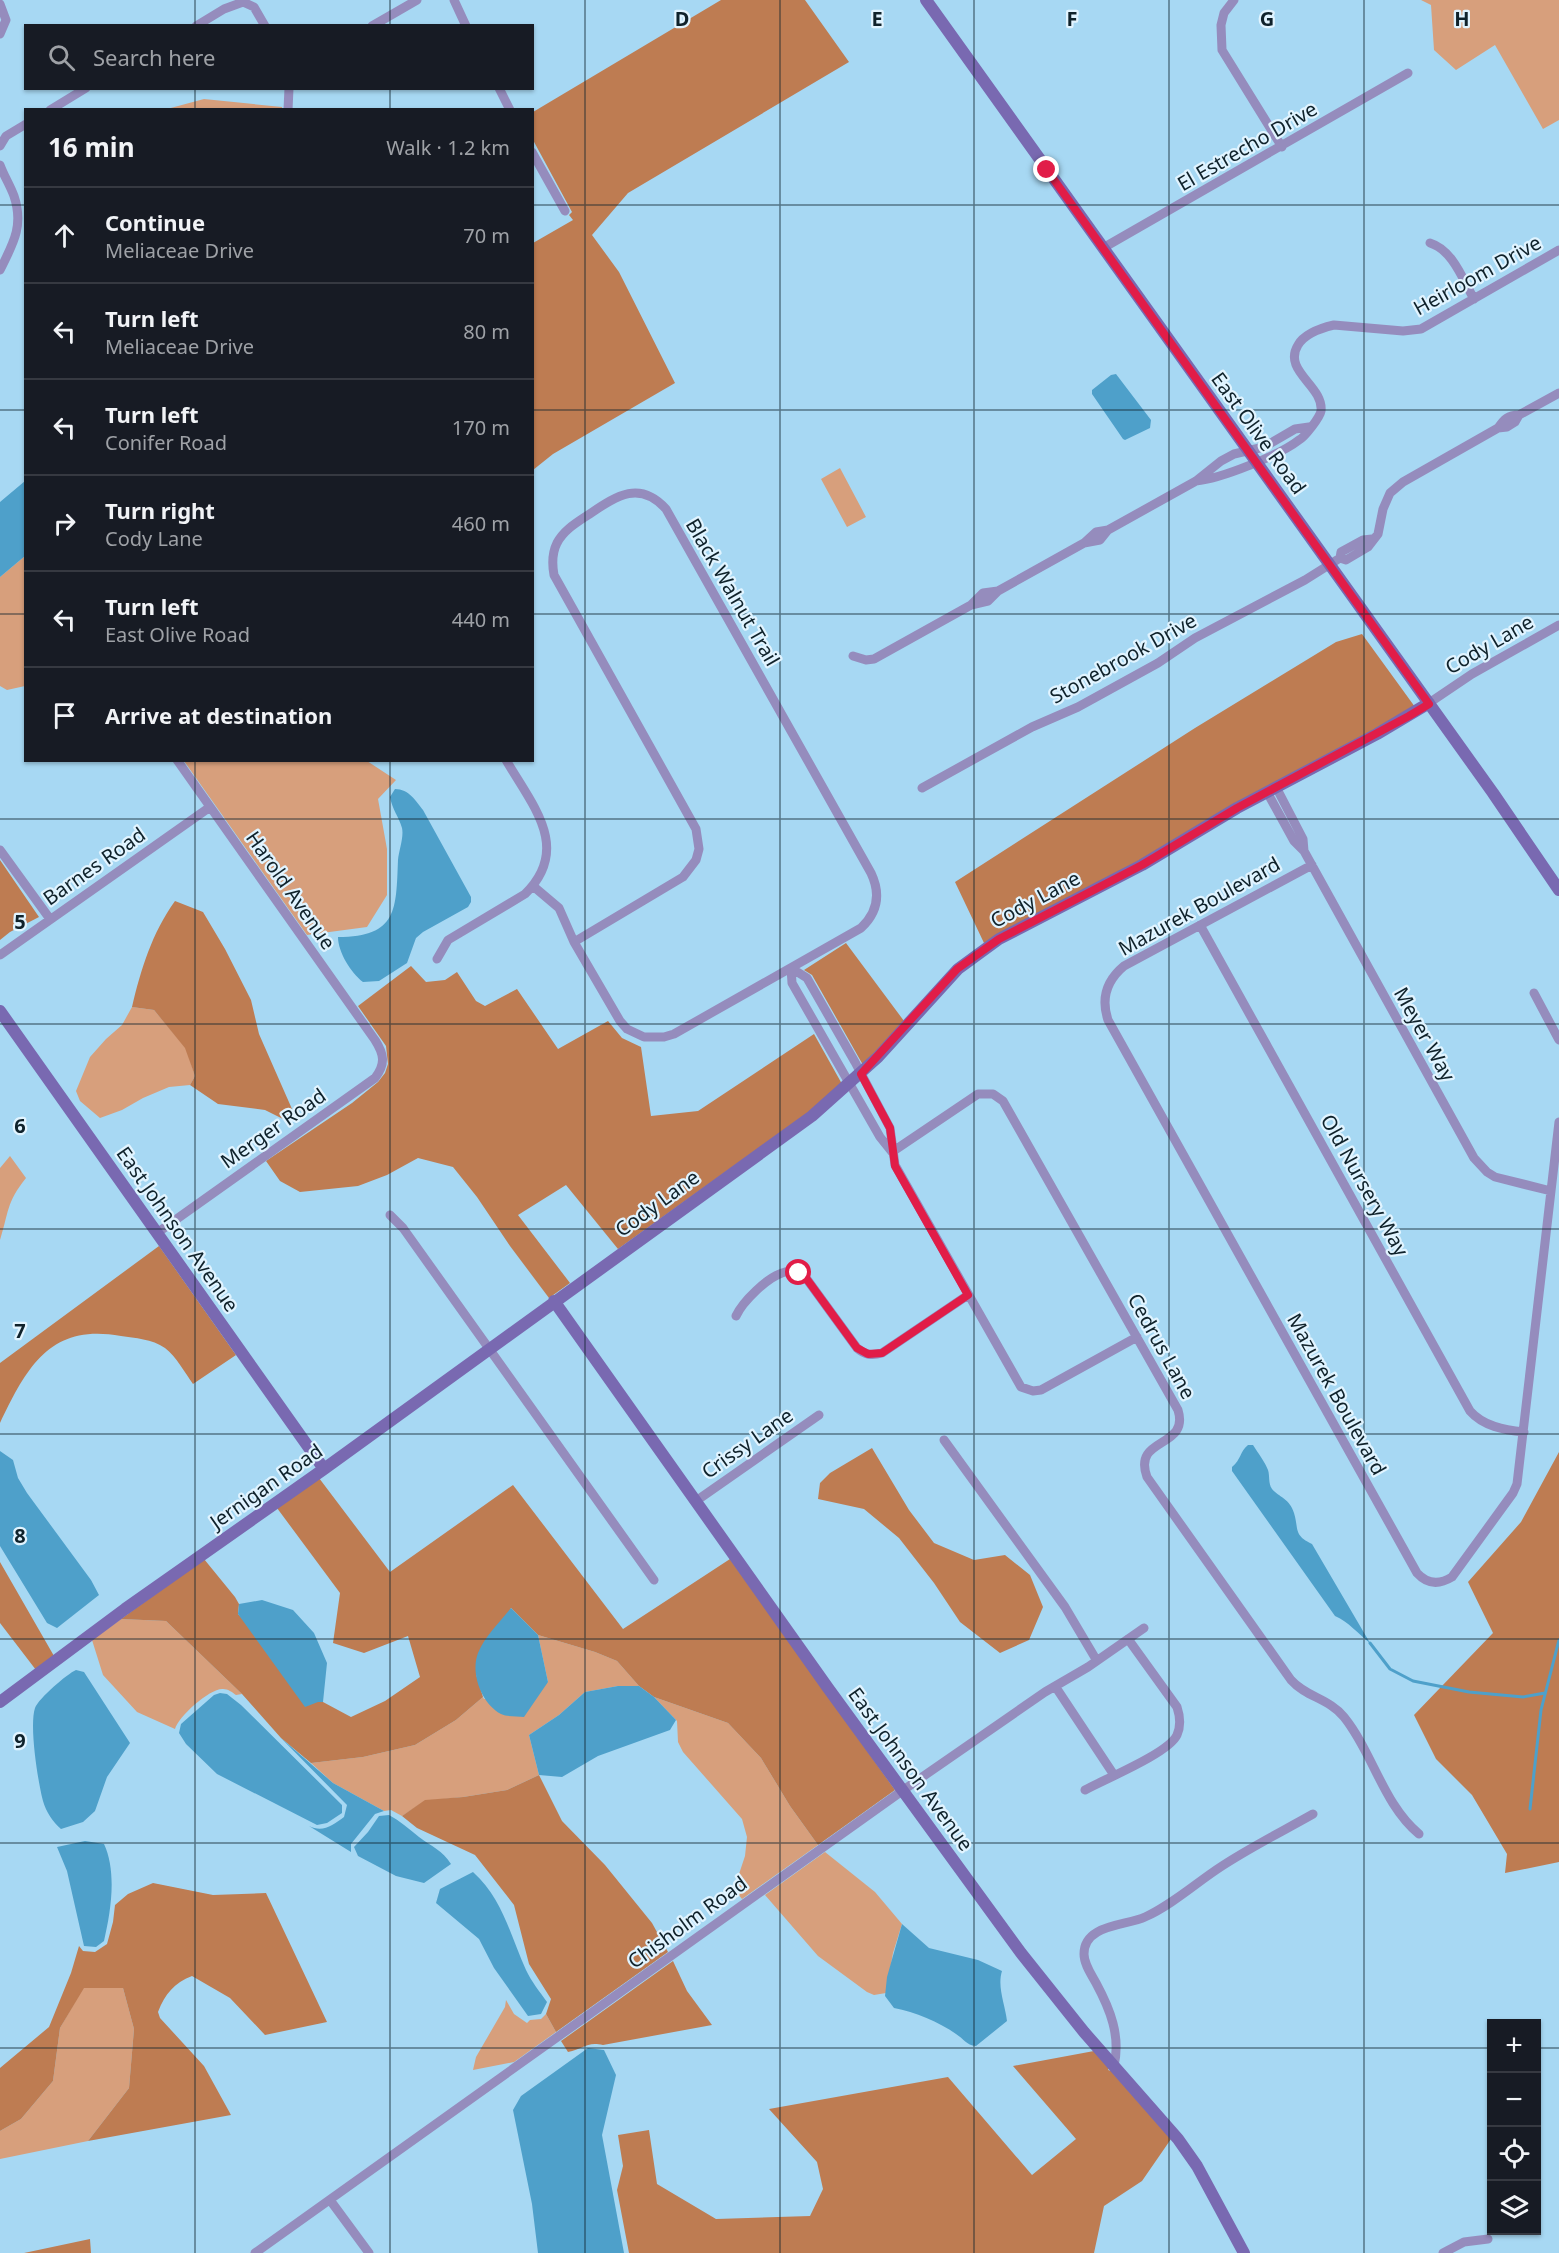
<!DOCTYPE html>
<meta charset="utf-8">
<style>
body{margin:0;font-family:"Noto Sans",sans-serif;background:#242831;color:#f1f3f6}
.controls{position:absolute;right:18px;bottom:18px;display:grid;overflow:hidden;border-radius:0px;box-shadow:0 2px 4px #0004}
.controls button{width:54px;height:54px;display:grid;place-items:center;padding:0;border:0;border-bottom:2px solid #363941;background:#171b24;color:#f1f3f6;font:30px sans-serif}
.stop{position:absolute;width:18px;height:18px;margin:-14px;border:4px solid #e11d48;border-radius:50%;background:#fff}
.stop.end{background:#e11d48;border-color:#fff;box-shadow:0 2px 6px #0008}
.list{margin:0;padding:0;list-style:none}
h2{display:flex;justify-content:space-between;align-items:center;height:78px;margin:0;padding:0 24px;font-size:26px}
h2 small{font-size:20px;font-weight:400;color:#9ea1a6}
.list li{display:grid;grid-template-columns:39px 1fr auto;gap:18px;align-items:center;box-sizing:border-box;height:96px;padding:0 24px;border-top:2px solid #363941}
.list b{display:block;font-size:22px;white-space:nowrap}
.list p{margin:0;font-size:20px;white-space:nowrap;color:#9ea1a6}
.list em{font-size:20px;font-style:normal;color:#9ea1a6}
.icon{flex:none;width:33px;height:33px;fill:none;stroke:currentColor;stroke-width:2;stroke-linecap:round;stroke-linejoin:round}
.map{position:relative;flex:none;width:1559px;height:2253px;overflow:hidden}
.search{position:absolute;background:#171b24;box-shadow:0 2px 4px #0004;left:24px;top:24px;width:510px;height:66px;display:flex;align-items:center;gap:15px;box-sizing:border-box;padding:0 21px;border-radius:0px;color:#9ea1a6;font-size:22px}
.panel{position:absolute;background:#171b24;box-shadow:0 2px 4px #0004;left:24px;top:108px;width:510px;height:654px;border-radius:0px}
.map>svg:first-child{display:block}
</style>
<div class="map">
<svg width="1559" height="2253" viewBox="0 0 1559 2253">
<rect width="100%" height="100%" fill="#a7d8f3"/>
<path fill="#d79f7c" d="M1421 0H1559V120L1543 129 1495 45 1456 70 1434 50 1431 5Z
M204 99 282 107V109H167Z
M840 468 866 517 847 527 821 479Z
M25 556V686L7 690 0 686V577Z
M184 761H367L396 780 378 799 387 849V895L367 927 307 935Z
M132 1007 154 1010 186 1048 195 1076 190 1085 169 1087 143 1098 122 1110 100 1118 80 1101 76 1091 90 1057 106 1039 122 1025Z
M10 1156 26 1178C6 1203 9 1212 0 1240V1168Z
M121 1619 166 1621 242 1694 236 1695C232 1692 228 1689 223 1689 210 1688 178 1717 175 1729L137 1712 103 1675 92 1640Z
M538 1635 595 1652 617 1661 639 1686H618L585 1692 559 1715 529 1735 539 1775 507 1790 463 1797 425 1801 402 1816 391 1810 384 1811 333 1783 311 1763 363 1757 415 1745 456 1720 483 1697 484 1699 548 1682Z
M654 1697 728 1723 761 1758 790 1806 818 1845 742 1899 734 1889 745 1856 747 1837 742 1819 683 1752 678 1742 677 1721Z
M825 1852 875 1892 902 1924 893 1953 886 1993 874 1995 867 1992 818 1956 765 1895Z
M83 1988H123L134 2029 129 2088 88 2141 0 2159V2131L21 2119 53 2081 60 2028Z
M506 2000 514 2014 527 2023 530 2020 541 2019 546 2014 556 2032 514 2062 473 2070 476 2057 505 2007Z"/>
<path fill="#be7c52" d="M721 0H805L849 62 628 193 592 235 619 272 675 383 553 454 533 470V243L573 220 569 215 572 212 533 140V112Z
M1362 634 1415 707 1140 860 984 943 955 882 1195 728 1336 642Z
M0 860 39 917 10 932 0 940Z
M175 901 203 912 225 949 251 1000 259 1034 292 1109V1119H283L265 1110 218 1104 190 1085 195 1076 185 1048 154 1010 132 1007C141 969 152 933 175 901Z
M846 943 904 1021 863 1065 812 975 804 970Z
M411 966 426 982 445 980 457 972 476 1001 485 1006 517 989 558 1049 608 1021 622 1038 641 1047 651 1116 698 1111 814 1034 842 1084 809 1112 618 1249 566 1185 518 1215 570 1283 549 1298 510 1246 477 1197 453 1167 418 1158 387 1175 358 1186 300 1192 280 1181 266 1161 352 1103 378 1082 385 1073 388 1064 386 1046 358 1006Z
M159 1246 236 1355 193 1384C185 1373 176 1356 165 1348 152 1339 135 1338 121 1336 50 1323 27 1367 0 1423V1363Z
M872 1448 909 1510 934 1543 974 1560 1005 1555 1030 1575 1043 1607 1029 1640 1000 1653 960 1622 934 1583 899 1538 864 1509 818 1499 820 1483 830 1473Z
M1559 1452V1862L1505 1873 1507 1854 1472 1795 1436 1759 1414 1715 1493 1633 1468 1582 1521 1522Z
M319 1478 390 1572 513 1485 623 1629 730 1559 895 1790 818 1845 790 1806 761 1758 728 1723 654 1697 639 1686 617 1661 595 1652 538 1635 511 1608 476 1674 483 1697 456 1720 415 1745 363 1757 311 1763 281 1738 242 1694 166 1621 121 1619 204 1559 235 1597 239 1604 238 1614 318 1702H323L351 1717 385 1701 420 1677 408 1636 364 1653 333 1643 340 1593 277 1508Z
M0 1562 54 1656 36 1670 0 1623Z
M539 1775 562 1821 605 1865 652 1923 668 1952 556 2032 546 2014 551 1999 529 1964 514 1905 475 1855 417 1828 402 1816 425 1800 463 1797 507 1790Z
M153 1883 213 1895 266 1893 327 2022 265 2035 230 1998 192 1976C174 1983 165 1994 158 2012L160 2018 204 2066 231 2115 88 2141 129 2088 134 2029 123 1988H84L60 2028 53 2081 21 2119 0 2131V2068L49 2027 71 1973 79 1946 83 1951 95 1952 107 1944 113 1922 115 1905 128 1894Z
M673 1961 687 1991 712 2025 603 2045C587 2041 583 2049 568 2052L561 2041Z
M1094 2051 1109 2068 1108 2070 1111 2071 1171 2139 1142 2181 1104 2206 1094 2253H629L617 2190 623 2166 618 2135 649 2130 657 2184 716 2219 810 2216 823 2189 817 2162 769 2109 948 2077 1032 2175 1076 2139 1013 2066Z
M90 2239 91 2253H24Z"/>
<path fill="#4ea0ca" d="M1116 374 1151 420 1150 428 1125 440 1123 439 1092 394V390L1111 375Z
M25 481V556L0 577V502Z
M395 789C409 789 416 801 423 810L471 897V902L468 907 423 932 416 938 407 963 379 981 363 982C351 973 338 952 338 937 398 937 396 909 398 860 399 850 404 837 402 828 399 817 392 809 390 797Z
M1248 1445H1253C1258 1453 1265 1462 1268 1470 1270 1476 1268 1483 1272 1489 1279 1497 1290 1499 1294 1513 1299 1529 1293 1535 1312 1544L1370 1643C1358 1634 1349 1622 1335 1616L1232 1471V1467C1241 1460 1240 1451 1248 1445Z
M0 1451 13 1460 18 1478 27 1493 91 1580 99 1595 57 1628 47 1623 0 1546Z
M262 1600 293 1610 314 1633 327 1663 323 1702H318L305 1707 238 1614 239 1604Z
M511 1608 538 1635 548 1682 524 1717C517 1716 507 1717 501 1714 482 1704 470 1674 478 1653 485 1636 500 1622 511 1608Z
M76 1670 84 1672 130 1743 107 1777 95 1811 83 1822 61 1829C53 1822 46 1812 43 1801 38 1782 29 1726 35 1708 39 1698 67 1674 76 1670Z
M618 1686H639L654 1697 676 1720 670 1730 598 1756 562 1777 539 1775 529 1735 559 1715 585 1692Z
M220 1693 227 1694 241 1705 342 1805V1813L327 1823 317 1825 217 1774 186 1744 179 1733 181 1724 214 1695Z
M281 1738 333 1783 384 1811 375 1814 351 1844V1852L309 1826C323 1833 333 1825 344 1817L347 1805Z
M389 1815C400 1821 409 1829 419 1837 431 1846 443 1851 451 1864L424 1883 396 1876 358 1856 354 1847 368 1832 379 1816Z
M85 1841 104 1844C117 1872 111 1911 104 1941L96 1947 84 1946 67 1871 57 1847Z
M473 1872C503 1899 510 1935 526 1970 531 1981 540 1992 547 2002L541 2014 528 2016 494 1968 479 1939 436 1903 440 1889Z
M902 1924 929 1948 978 1960 1002 1971C997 1987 1005 2004 1007 2021L976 2046C966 2045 964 2039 956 2034 939 2022 915 2012 894 2008L885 1996 887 1977Z
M588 2048 604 2050 616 2075 602 2135 624 2253H538L532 2204 513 2110 521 2096Z"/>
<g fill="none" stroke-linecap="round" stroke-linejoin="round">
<path stroke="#4ea0ca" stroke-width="3" d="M1370 1643 1390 1669 1413 1681 1469 1692 1523 1697 1545 1693
M1530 1809 1541 1710 1559 1640"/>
<path stroke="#958cbd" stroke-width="9" d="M454 0 466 26
M1234 0 1224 13 1221 25 1222 50 1282 147
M0 4 6 20 0 34
M196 26 224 9 243 2 254 7 265 26
M372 26 417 0
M499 88 510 110
M50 110 86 88
M288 110 289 88
M0 146 6 136 26 124
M532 152 565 211
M0 165C4 176 10 185 14 196 24 226 13 244 0 270
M1430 243C1453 250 1463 280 1474 299
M1103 248 1408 73
M1498 428 1507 427 1515 422 1519 415 1559 393
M1196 481C1220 479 1280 455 1299 440 1305 437 1320 417 1321 411 1324 386 1282 371 1298 345 1305 333 1321 328 1334 325L1403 331 1421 329 1559 250
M1084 543 1100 540 1108 530 1196 481 1221 461 1234 454 1264 447 1295 429 1309 427
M1340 558 1346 560 1368 547 1378 534 1383 509 1390 493 1403 482 1498 428C1504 419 1508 415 1519 415
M971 605 988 601 998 591 1084 543 1096 532 1108 530
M853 656 866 660 874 659 971 605 983 593 998 591
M1429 703 1472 674 1559 625
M1276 787 1303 839 1304 851
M922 788 1032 727 1078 707 1158 663 1195 638 1305 580 1340 558 1341 552 1363 540 1372 539
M1267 792 1294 841 1304 851 1474 1158 1487 1172 1495 1177 1551 1191
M0 850 50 919
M1312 865 1124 966C1106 981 1101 999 1108 1020L1417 1573C1427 1584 1439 1585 1452 1577L1513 1493 1517 1484 1559 1122
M533 886 559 908 574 942 620 1021 627 1029 644 1037H664L674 1034 861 928C878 912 881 894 871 873L666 509C639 479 615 497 588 515 576 523 564 530 557 543 552 553 552 564 554 575L696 829 699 849 696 860 683 877 574 942
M1200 925 1470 1411C1483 1426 1504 1430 1524 1432
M0 955 210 807
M437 959 448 940 525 894C572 848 532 805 506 760
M791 968 807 978 855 1062 890 1128 895 1165 1021 1387 1033 1391 1041 1390 1137 1337
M791 968 792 983 880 1137 892 1152
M1534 993 1559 1040
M892 1152 978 1094H993L1003 1101 1178 1410C1190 1449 1132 1436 1147 1477L1291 1680C1306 1697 1330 1699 1344 1717 1373 1753 1383 1804 1419 1834
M390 1215 403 1228 654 1580
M157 1233 375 1078C386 1064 384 1054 375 1040L177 760
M736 1316C743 1301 767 1278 782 1273 791 1269 799 1273 806 1278L857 1348C865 1355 872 1356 882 1353L968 1295
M944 1440 1065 1607 1097 1661
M696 1501 819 1415
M1055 1686 1114 1775
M1085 1790C1105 1779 1169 1753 1177 1735 1181 1726 1180 1716 1177 1707L1128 1639
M1114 2066C1121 2036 1110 2009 1096 1983 1091 1974 1084 1964 1084 1954 1084 1924 1126 1926 1145 1917 1172 1905 1197 1882 1222 1866 1251 1847 1283 1831 1313 1814
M330 2200 369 2253
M255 2253 902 1791 1045 1692 1088 1667 1144 1628
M1443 2253 1464 2242 1488 2239"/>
<path stroke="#7969b1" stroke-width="12" d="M926 0 1493 793 1559 890
M0 1011 324 1469
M554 1301 828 1688 1021 1953 1084 2032 1178 2139 1197 2166 1244 2253
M0 1702 125 1609 324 1469 812 1116 878 1057 958 969 999 939 1142 865 1237 808 1377 734 1429 703"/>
</g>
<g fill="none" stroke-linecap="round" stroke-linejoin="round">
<path stroke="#e11d48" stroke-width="8" d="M799 1273 806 1278 857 1348 868 1354 882 1353 968 1295 895 1166 890 1128 861 1074 957 969 999 939 1142 865 1237 808 1409 716 1429 704 1047 170"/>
</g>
<path fill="none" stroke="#0f222b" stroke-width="1.5" stroke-opacity="0.55" d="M195 0V26M390 0V26M585 0V2253M780 0V2253M974 0V2253M1169 0V2253M1364 0V2253M195 88V110M390 88V110M0 205H26M532 205H1559M0 410H26M532 410H1559M0 614H26M532 614H1559M195 760V2253M390 760V2253M0 819H1559M0 1024H1559M0 1229H1559M0 1434H1559M0 1639H1559M0 1843H1559M0 2048H1492M1536 2048H1559"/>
<g text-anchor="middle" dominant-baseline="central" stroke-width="4.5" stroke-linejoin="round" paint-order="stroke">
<g font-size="20" fill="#0f222b" stroke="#e1f4ff">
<text transform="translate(1247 146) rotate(-30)">El Estrecho Drive</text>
<text transform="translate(1477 275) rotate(-29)">Heirloom Drive</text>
<text transform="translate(1259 433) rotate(54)">East Olive Road</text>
<text transform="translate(733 592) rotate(60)">Black Walnut Trail</text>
<text transform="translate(1489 644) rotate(-30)">Cody Lane</text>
<text transform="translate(1123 658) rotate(-29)">Stonebrook Drive</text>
<text transform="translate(94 866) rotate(-35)">Barnes Road</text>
<text transform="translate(291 890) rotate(55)">Harold Avenue</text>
<text transform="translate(1035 899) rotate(-28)">Cody Lane</text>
<text transform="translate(1199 906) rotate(-29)">Mazurek Boulevard</text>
<text transform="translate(1425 1034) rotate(61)">Meyer Way</text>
<text transform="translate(273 1128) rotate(-35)">Merger Road</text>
<text transform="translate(1365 1185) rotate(61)">Old Nursery Way</text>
<text transform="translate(657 1203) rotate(-36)">Cody Lane</text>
<text transform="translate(178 1229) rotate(55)">East Johnson Avenue</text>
<text transform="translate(1162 1346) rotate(61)">Cedrus Lane</text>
<text transform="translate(1337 1394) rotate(61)">Mazurek Boulevard</text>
<text transform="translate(747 1443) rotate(-35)">Crissy Lane</text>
<text transform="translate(266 1486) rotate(-35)">Jernigan Road</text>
<text transform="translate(911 1769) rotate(54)">East Johnson Avenue</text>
<text transform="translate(687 1922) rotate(-36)">Chisholm Road</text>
</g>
</g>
<g font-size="20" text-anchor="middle" font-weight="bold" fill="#0f222b" stroke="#e1f4ff" stroke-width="4.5" stroke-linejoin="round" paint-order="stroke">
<text x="682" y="26">D</text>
<text x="877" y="26">E</text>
<text x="1072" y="26">F</text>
<text x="1267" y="26">G</text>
<text x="1462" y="26">H</text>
<text x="20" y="929">5</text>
<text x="20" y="1133">6</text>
<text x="20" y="1338">7</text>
<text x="20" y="1543">8</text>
<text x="20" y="1748">9</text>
</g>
</svg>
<div class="controls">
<button>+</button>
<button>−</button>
<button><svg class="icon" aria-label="locate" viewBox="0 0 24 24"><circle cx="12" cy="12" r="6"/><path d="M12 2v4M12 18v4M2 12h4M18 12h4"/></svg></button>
<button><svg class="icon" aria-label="layers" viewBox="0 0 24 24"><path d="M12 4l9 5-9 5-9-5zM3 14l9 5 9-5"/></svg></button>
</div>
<div class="stop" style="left:799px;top:1273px"></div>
<div class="stop end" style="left:1047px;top:170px"></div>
<div class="search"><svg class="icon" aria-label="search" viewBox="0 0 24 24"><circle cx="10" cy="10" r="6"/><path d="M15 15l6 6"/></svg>Search here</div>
<section class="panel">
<h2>16 min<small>Walk · 1.2 km</small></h2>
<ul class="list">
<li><svg class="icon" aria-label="ahead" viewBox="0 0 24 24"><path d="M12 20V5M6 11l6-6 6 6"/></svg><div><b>Continue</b><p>Meliaceae Drive</p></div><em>70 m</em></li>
<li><svg class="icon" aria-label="left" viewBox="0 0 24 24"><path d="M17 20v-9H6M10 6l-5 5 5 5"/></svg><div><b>Turn left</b><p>Meliaceae Drive</p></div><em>80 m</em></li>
<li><svg class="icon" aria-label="left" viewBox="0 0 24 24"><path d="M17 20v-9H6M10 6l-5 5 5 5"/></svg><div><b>Turn left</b><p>Conifer Road</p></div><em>170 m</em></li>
<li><svg class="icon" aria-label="right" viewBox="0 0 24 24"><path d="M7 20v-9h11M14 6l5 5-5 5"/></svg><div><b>Turn right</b><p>Cody Lane</p></div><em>460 m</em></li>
<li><svg class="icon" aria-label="left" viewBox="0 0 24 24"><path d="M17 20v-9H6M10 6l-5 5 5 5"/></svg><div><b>Turn left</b><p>East Olive Road</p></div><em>440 m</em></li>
<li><svg class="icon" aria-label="arrive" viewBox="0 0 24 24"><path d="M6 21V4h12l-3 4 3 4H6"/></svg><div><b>Arrive at destination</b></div></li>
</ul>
</section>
</div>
